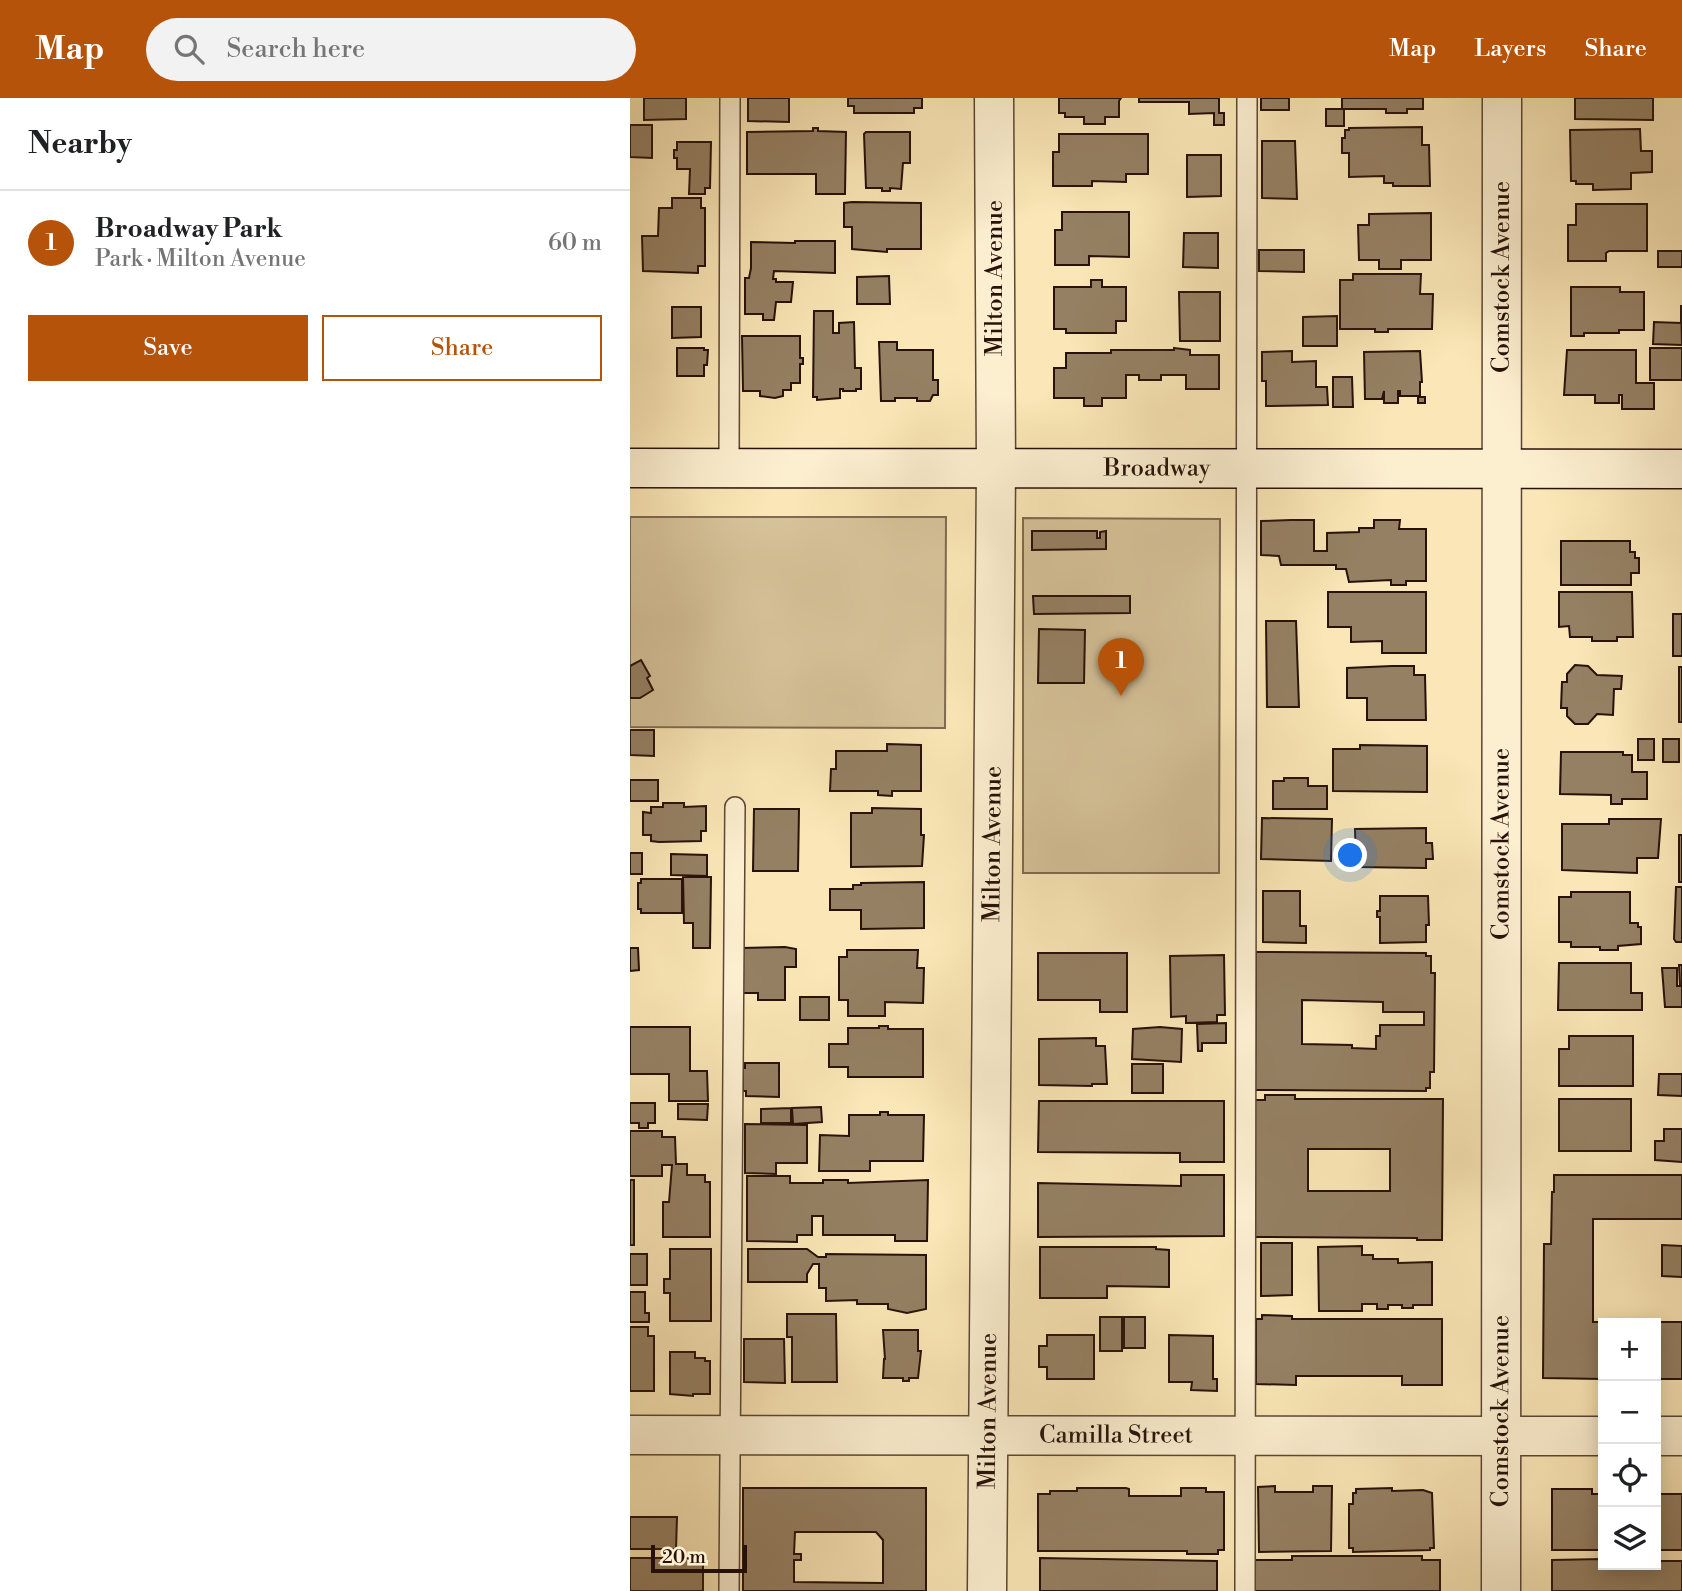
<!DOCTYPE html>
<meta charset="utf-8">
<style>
body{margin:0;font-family:"Libre Bodoni",serif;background:#f2f2f2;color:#202124}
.controls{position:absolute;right:21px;bottom:21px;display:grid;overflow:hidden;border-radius:0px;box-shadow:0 4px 18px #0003}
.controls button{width:63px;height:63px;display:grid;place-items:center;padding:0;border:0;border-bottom:2px solid #e0e0e0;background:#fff;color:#202124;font:35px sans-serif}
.scale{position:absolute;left:21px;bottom:18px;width:96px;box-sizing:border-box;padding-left:7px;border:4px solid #271109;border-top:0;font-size:19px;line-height:24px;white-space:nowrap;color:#271109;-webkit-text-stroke:5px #fcefd0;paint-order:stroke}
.you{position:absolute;left:721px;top:758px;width:24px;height:24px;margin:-18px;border:5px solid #fff;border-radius:50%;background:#1a73e8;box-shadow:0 0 0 10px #1a73e833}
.badge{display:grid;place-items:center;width:46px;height:46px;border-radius:50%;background:#b45309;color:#fff;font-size:23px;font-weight:700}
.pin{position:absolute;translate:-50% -58px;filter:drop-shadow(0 2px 4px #0008)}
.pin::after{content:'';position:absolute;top:37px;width:24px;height:21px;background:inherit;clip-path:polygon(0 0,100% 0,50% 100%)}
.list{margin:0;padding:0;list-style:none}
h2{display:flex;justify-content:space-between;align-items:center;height:91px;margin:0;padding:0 28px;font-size:30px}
h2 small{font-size:23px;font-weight:400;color:#757577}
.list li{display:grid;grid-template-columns:46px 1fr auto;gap:21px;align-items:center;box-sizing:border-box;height:105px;padding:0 28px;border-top:2px solid #e0e0e0}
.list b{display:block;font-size:26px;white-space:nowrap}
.list p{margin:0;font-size:23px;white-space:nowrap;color:#757577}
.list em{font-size:23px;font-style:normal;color:#757577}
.actions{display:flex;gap:14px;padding:21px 28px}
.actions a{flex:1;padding:16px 0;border:2px solid #b45309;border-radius:0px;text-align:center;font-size:24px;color:#b45309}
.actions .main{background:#b45309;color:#fff}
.icon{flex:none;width:38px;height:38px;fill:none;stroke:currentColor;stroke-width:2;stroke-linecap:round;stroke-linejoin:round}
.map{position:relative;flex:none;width:1052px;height:1493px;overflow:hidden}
header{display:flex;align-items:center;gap:42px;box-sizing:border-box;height:98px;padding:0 35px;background:#b45309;color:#fff}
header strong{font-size:33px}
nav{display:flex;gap:38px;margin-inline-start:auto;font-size:24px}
.search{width:490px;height:63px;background:#f2f2f2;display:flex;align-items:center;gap:18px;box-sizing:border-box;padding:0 24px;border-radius:38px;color:#757577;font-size:26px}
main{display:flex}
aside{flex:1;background:#fff}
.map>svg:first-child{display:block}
</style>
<header>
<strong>Map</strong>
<div class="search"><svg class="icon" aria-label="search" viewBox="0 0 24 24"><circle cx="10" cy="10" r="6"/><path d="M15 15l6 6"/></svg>Search here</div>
<nav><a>Map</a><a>Layers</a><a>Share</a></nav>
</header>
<main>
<aside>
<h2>Nearby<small></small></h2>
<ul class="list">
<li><span class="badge">1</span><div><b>Broadway Park</b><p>Park · Milton Avenue</p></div><em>60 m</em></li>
</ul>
<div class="actions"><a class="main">Save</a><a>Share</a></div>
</aside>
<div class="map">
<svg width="1052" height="1493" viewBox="0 0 1052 1493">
<rect width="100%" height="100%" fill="#fae6b6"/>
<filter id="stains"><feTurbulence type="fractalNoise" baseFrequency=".00286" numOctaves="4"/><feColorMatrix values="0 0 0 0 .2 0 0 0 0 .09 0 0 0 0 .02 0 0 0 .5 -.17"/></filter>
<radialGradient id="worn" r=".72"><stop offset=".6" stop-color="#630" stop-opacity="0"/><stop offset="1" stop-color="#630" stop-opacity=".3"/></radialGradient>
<path fill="#d6c299" stroke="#7e6a51" stroke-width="2" d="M0 419H316L315 630 0 629Z
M393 420 590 421 589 775H393Z"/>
<path fill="#958063" stroke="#271109" stroke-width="2" fill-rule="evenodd" d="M14 0H56V21L14 22Z
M118 0H159V24L118 23Z
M218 0H292V10H284V15H224V8H218Z
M429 0H491L489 3V19H475V26H454V19H435V15H429Z
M509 0H589V15H594V27H584V15L559 16V4H509Z
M631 0H659V12H631Z
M712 0H793V11H777V15H756V11H714V28H696V11H712Z
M945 0H1023V22L945 21Z
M0 27H22V60L0 59Z
M792 29V47H799L800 88H763V85H754V78L719 79V55H712V40H715V32H719V30Z
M183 30H188V33L216 34 215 96H186V76H117V34L183 33Z
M1010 31 1011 53H1022V74L1001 75V91L963 92V86H946V83H941L940 32Z
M236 34H280V65H273L271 91 260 90V93H252V90H236L234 36Z
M429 36H518V76H496V84L462 83V88H423V54H429Z
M632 43H665L667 101 632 100Z
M47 44H81L80 90H75V96H59L60 71H47V60H44V52H47Z
M557 57H591V98L557 99Z
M42 100H71V110H75V168H68V175L13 173 12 138H28L29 110H42Z
M222 104 291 105V151H257V154L222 151V129H214V105Z
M946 106H1017V153H979L976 155V163H938V127H946Z
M432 114H499V159L459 158V167H425V132H432Z
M801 115V162H771V171H749V162H729L728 127H739V116Z
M554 135H588V170L553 169Z
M165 143H205V175L144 173 143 181H146V184H163L161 204H146L144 222H133V216H115V180H119L121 170V144L165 145Z
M629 152H674V174L629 173Z
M1028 153H1052V169H1028Z
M723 176H791L790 196H803L802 231H758V234H745V231H710V182H723Z
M259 178 260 206H227V179Z
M461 182H472V189H496V223H486V235H436V231H424V189H461Z
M941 189H990V194H1014V232H989V235H954V238H941Z
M549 194H590V243H550Z
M1051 207 1052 247 1023 246 1024 224 1051 225Z
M42 209H71V239L42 240Z
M184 213H203V235H209V225L224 224 225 270H231V291H226V293H213V291H210V300L187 302V299H183Z
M707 218V248H673V219Z
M112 238H170V260H173V266H170V285H161V292H153V298L145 300 130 298V293H113Z
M249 244H267V252H303V282H308V297H303L300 303H287V300H265V303H251Z
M47 250H74V252H78L77 267H74V278H47Z
M544 250 560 252V257H589V291H556V277H531V282H509V277H496V300H472V308H454V300H424V270H436V255H481V252H544Z
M1020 250H1052V282H1020Z
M937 252H1006V285H1024V311H992V297H989V305H965V297H934Z
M662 253V264L686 263V289H697L698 307 636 308V283H632V254Z
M790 253 792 284H790V299H795V305H788V298H770V293H768V305H754V293L752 301H735L734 254Z
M703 279H722L723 309H703Z
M661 422H684V453H697V435L729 434V430H744V422H770L769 431H796V483H776V487H761V482L719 484 716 471H706V467H651L649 458 631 457V423Z
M402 433H467V440H470V434L476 433V451L402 452Z
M931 443H1000V454H1005V460H1009V475H1001V487H931Z
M698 494H796V555H752V543L721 544V529H698Z
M929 494H1002L1003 539H987V543H962V539H940L939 528 929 529Z
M403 498H500V515L404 516Z
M1043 516H1052V558H1043Z
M636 523H666L669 609H637Z
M409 531 455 532 454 585H408Z
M11 562 20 578 17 580 23 592 10 600H0V568Z
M945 567 958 568 967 577 992 578 991 591H984L983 617 967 616 958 626H945L937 618V610H931L932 584H937V576Z
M762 568H784V577H795L796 622H737V600H717V570Z
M1049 569H1052V624H1049Z
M0 632H24V658L0 657Z
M1008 641H1024V662H1008Z
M1033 641H1049V664H1033Z
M257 646 291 647V693H262V698L248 697V693H200L201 671H206V653H257Z
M730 647 797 648V694L703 693V651H730Z
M931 654H993V657H1002V674H1017V701H992V706H981V697L930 696Z
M654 680H678V688H697V711H643V683H654Z
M0 682H28V703H0Z
M33 705H54V709L76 708V733H71V743L29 744 21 743V737H13V714L21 715V709H33Z
M242 710 291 711V737H294L292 768 221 769V715H242Z
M124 711H169L168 773H123Z
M632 720 702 721 701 763 631 761Z
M979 721H1031L1028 760H1007V775L932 772V726H979Z
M796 730V745H802L803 761H796V770L726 769 725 731Z
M1049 737H1052V784H1049Z
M0 755H12V776H0Z
M41 756 77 757V778L41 777Z
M53 779H81L80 850H63V825H54Z
M11 781H52V815H11V811H8V785H11Z
M294 784V830L231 831V812H200V791H223V787H231V785Z
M1046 789H1052V844H1046L1044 841Z
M633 793H670V828H676V845L633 844Z
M941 794H1000V825H1008V829H1011V846L988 848V852H970V849H941V844H929V799H941Z
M750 798H798L799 827H796V844L750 845V819H747V813H750Z
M155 849 166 851V869H155V902H128V895H111V850Z
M0 850H8L9 872 0 873Z
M217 852H288L287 870H294L293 905 255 904V918H218V902H209V859H217Z
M626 854 796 855V858H801V875H805L804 974H800V990H796V993L625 992ZM672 902 753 904V914H794V927H750V938H746V951L722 950V947L672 946Z
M408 855H497V914H470V902H408Z
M594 857 595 917H587V924L556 925V918L541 919 540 858Z
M929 865H1001V895H1012V912H928Z
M1049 867H1052V909H1035L1032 870H1047V888H1050Z
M170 899H199V922H170Z
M596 925V945H572V953H568L567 926Z
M249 928H258V931H293V979H218V969H199V946H218V930H249Z
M0 929H60V973H77L78 1003H39V976H0Z
M530 929 552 931 551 964 502 961 503 931Z
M939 938H1003V988H929V951H939Z
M466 940V948H475L477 986H462V988L409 987V941Z
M115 965H149V999L116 998V993H113V970H115Z
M502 966H533V995H502Z
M1029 976H1052V998L1028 997Z
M635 997H665V1001H813L812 1142H787V1140L625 1139V1002H635ZM678 1051H760V1093H678Z
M929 1001H1001V1053H929Z
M409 1003H594V1064H550V1055L408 1054Z
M0 1005H25V1025H18V1030H9V1025H0Z
M48 1006H78L77 1022 48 1021Z
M191 1009 192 1024 163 1026 162 1010Z
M161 1010V1025H131V1011Z
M250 1014H258V1017H294L293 1063H240V1073H189L190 1037 219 1038V1017H250Z
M115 1026 177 1027V1065H146V1076L115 1075Z
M1034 1031H1052V1064L1025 1062V1043H1034Z
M0 1033H32V1039H45L46 1066H57V1077H75V1084H80V1139H33V1104H39L42 1067H32V1078H0Z
M551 1077H594V1138L408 1139V1085L551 1088Z
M924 1077H1052V1121H963V1224H1052V1281H1026V1225H973V1281L913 1280 914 1146H921L922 1094H924Z
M117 1078H160V1085H193V1082H218V1085L298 1082 297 1143H265V1137H193V1118H182V1137H167V1144L117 1143Z
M0 1082H4V1147H0Z
M631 1145H662V1197L631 1198Z
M1032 1147 1052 1148V1179L1032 1178Z
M732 1148V1157H743V1161H768V1165L802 1164V1207H783V1210H772V1207H758V1211H747V1206H732V1213H689L688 1149Z
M410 1149H526V1151L539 1152V1189L477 1188V1200H410Z
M40 1151H81V1223H40V1195H34V1181H40Z
M118 1151H177L188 1159H196V1156L296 1157V1211L277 1215 258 1211V1206H227V1202L196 1203V1190H189V1166H183L177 1176V1184H118Z
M0 1156H17V1187H0Z
M0 1194H15V1215H19V1224H0Z
M157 1216H206L207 1284H162V1239H157Z
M632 1217 662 1218V1221H812V1287H772V1278H666V1287L626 1286V1221H632Z
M470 1219H492V1253H470Z
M494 1219H515V1250H494Z
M0 1229H18V1238H24V1293H0Z
M253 1232H288V1253H291L288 1280H279V1283H273V1280H253L254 1261H255Z
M417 1237H464V1281H417V1269H409V1248H417Z
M539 1237 583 1238V1281H587V1293L561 1292 562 1284H539Z
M114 1241H154L155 1285 114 1284Z
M40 1254H65V1260H75V1263H80V1296H63V1298L40 1296Z
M645 1388V1394H683V1388H702L701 1453 629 1454 628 1389Z
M113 1390H296V1493H113ZM165 1434H246L253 1442V1485L164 1484V1462H171V1456H164Z
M447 1390H496L499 1391V1398H551V1390H576V1394H594V1452H588V1456H557V1453H408V1396H420V1393H447Z
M762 1390V1393L793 1392 802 1395 804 1450H800V1452L723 1454V1450H719V1406H723V1395H726V1391Z
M922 1391H962V1396H973V1452H922Z
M1026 1396H1052V1452H1026Z
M0 1419H47L46 1451H0Z
M662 1458H792V1462H810V1493H625V1462H662Z
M0 1460H73V1493H0Z
M410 1460 587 1463V1493H410Z
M973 1461V1467H1026V1463H1052V1493H922V1462Z"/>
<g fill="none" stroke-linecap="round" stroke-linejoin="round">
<g stroke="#5c4634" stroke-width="22">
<path id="lane" d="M99 370 100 0
M99 1493 105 709
M615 1493 617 0"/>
</g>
<g stroke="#5c4634" stroke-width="41">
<g id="street">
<path id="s1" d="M0 1337 973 1338"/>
<path d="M1026 1338H1052"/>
<path id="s2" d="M357 1493 366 370 364 0"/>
<path id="s3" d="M871 1493 872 0"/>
</g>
</g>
<g stroke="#271109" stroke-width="41">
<g id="secondary">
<path id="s4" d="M0 370 1052 371"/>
</g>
</g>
<use href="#lane" stroke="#fcefd0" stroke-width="19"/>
<use href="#street" stroke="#fcefd0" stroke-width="38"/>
<use href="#secondary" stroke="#fcefd0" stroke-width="38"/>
</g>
<g text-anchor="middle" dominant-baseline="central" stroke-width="7" stroke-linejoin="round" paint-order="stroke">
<g font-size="24" fill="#271109" stroke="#fcefd0">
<text transform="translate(365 180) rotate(-90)">Milton Avenue</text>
<text stroke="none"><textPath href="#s3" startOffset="1314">Comstock Avenue</textPath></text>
<text stroke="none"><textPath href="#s4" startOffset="527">Broadway</textPath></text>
<text stroke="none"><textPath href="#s2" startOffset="747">Milton Avenue</textPath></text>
<text stroke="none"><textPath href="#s3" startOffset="747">Comstock Avenue</textPath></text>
<text stroke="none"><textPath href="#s2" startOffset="180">Milton Avenue</textPath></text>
<text stroke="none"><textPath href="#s3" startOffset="180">Comstock Avenue</textPath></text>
<text stroke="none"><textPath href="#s1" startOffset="486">Camilla Street</textPath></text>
</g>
</g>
<rect width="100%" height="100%" filter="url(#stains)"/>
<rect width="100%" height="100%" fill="url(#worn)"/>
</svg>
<div class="controls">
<button>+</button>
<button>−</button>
<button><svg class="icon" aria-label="locate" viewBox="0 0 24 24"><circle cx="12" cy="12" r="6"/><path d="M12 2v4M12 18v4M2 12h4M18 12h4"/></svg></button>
<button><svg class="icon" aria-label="layers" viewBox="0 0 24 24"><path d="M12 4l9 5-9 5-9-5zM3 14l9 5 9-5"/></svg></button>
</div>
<div class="scale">20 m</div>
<div class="you"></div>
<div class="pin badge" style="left:491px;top:598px">1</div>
</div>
</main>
